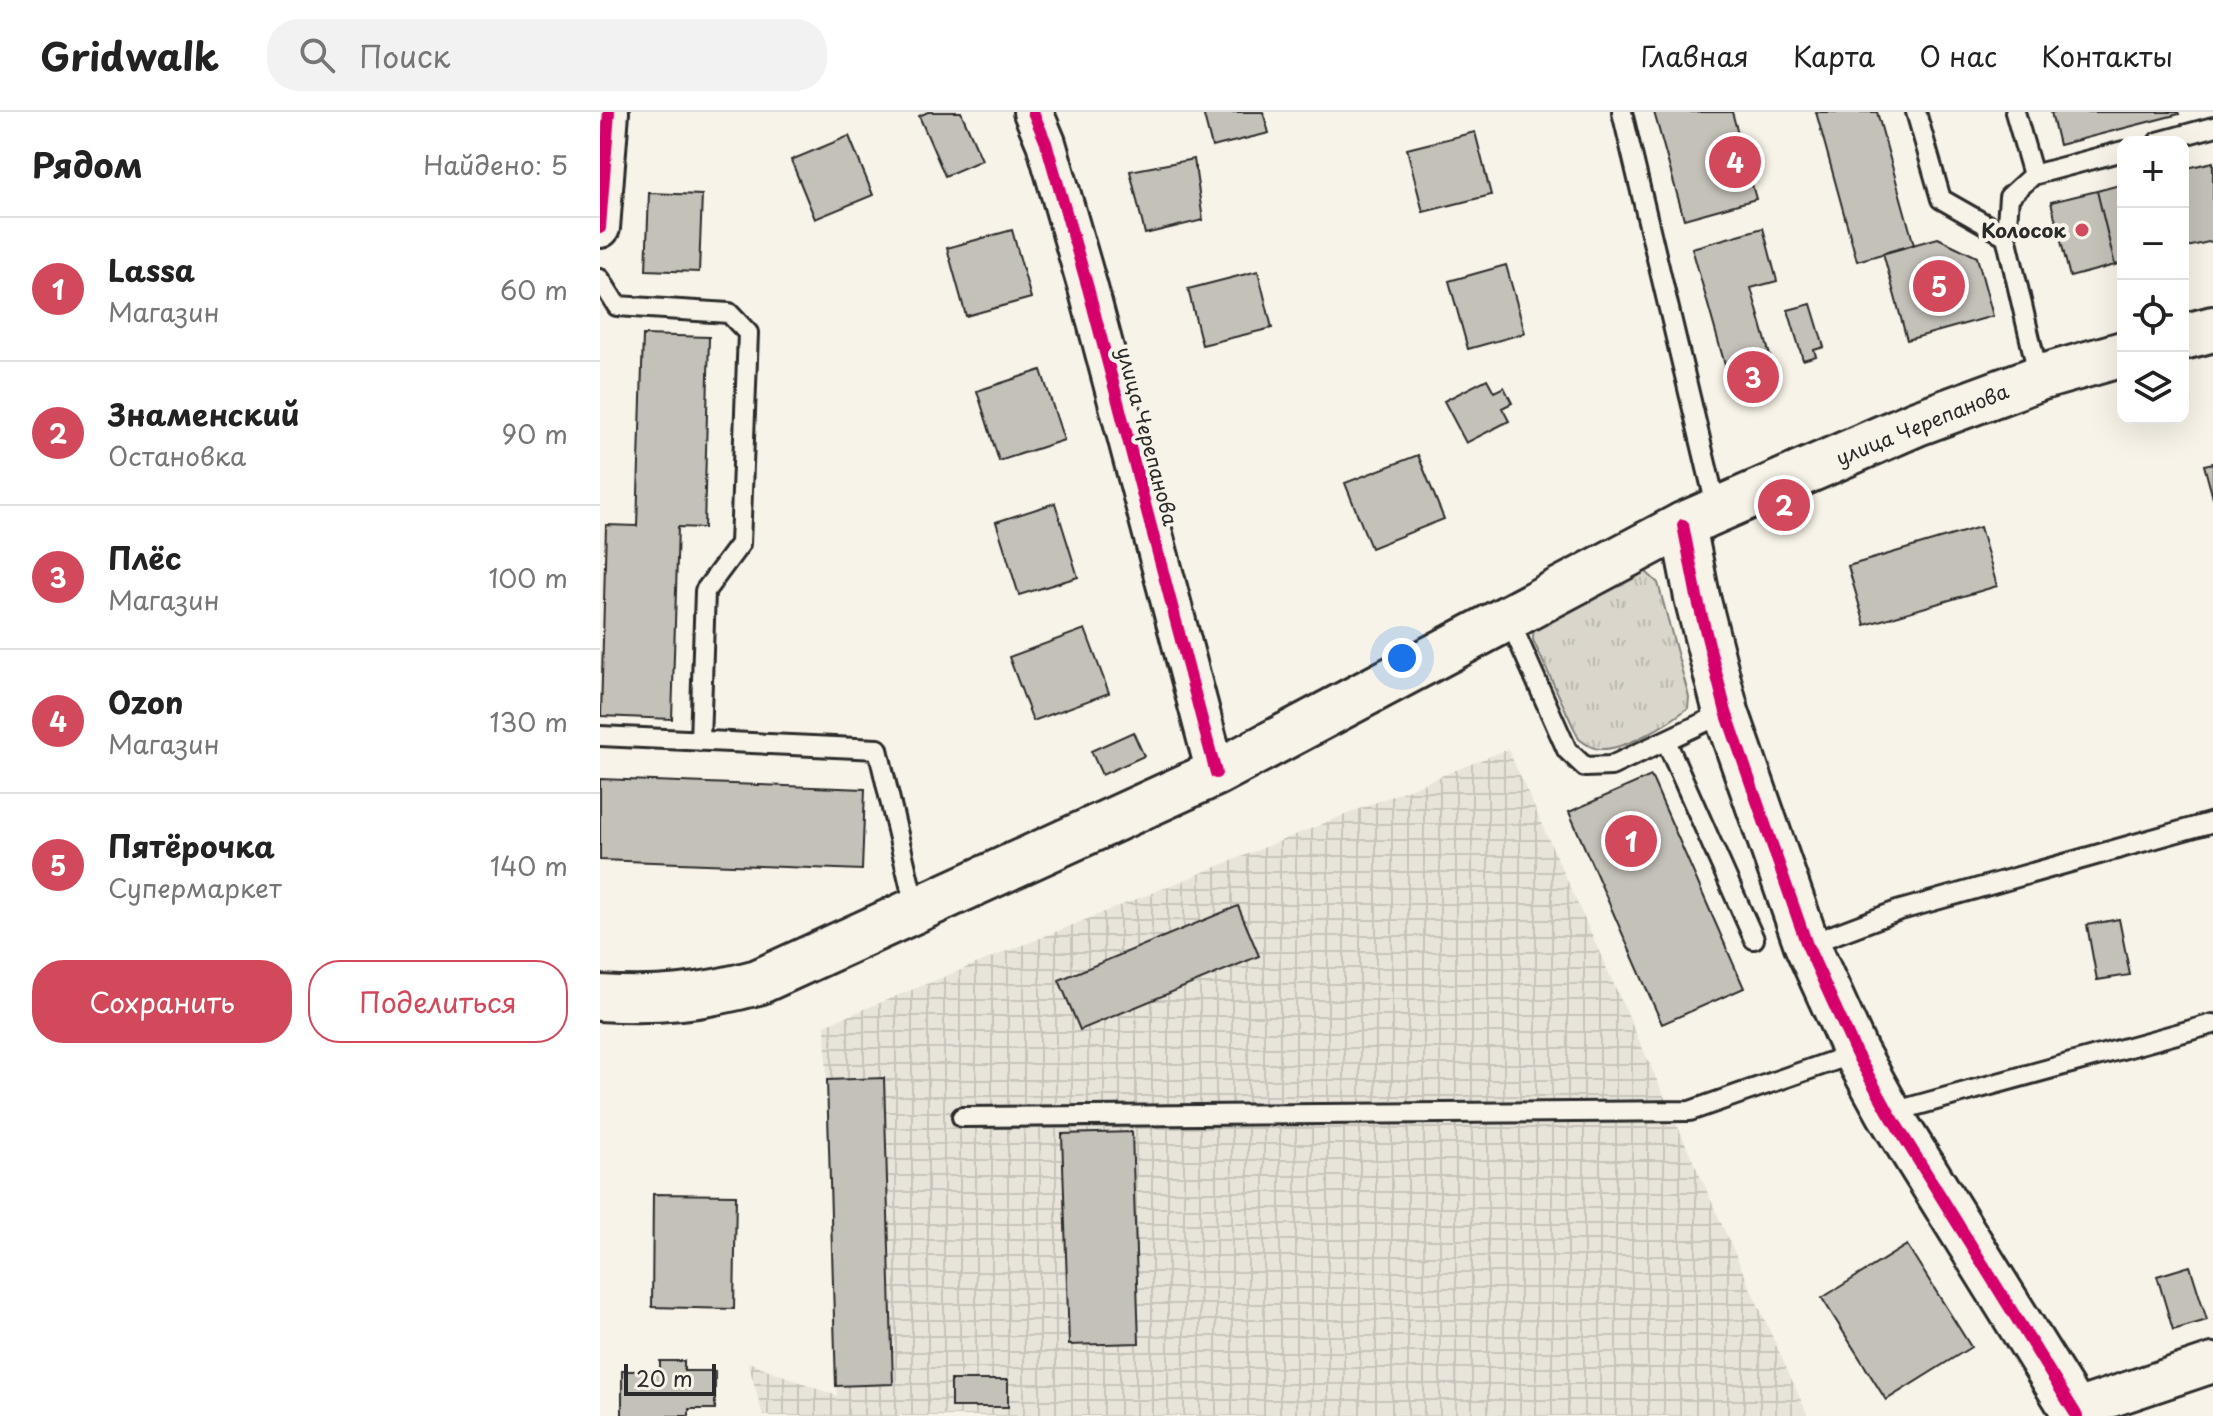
<!DOCTYPE html>
<html lang="ru">
<meta charset="utf-8">
<style>
body{margin:0;font-family:"Playpen Sans",sans-serif;background:#f2f2f2;color:#222}
.controls{position:absolute;right:24px;top:24px;display:grid;overflow:hidden;border-radius:16px;box-shadow:0 8px 32px #0002}
.controls button{width:72px;height:72px;display:grid;place-items:center;padding:0;border:0;border-bottom:2px solid #e0e0e0;background:#fff;color:#222;font:40px sans-serif}
.scale{position:absolute;left:24px;bottom:20px;width:92px;box-sizing:border-box;padding-left:8px;border:4px solid #2b2b2b;border-top:0;font-size:22px;line-height:28px;white-space:nowrap;color:#2b2b2b;-webkit-text-stroke:6px #f7f3e8;paint-order:stroke}
.you{position:absolute;left:802px;top:546px;width:28px;height:28px;margin:-20px;border:6px solid #fff;border-radius:50%;background:#1a73e8;box-shadow:0 0 0 12px #1a73e833}
.badge{display:grid;place-items:center;width:52px;height:52px;border-radius:50%;background:#d1495b;color:#fff;font-size:26px;font-weight:700}
.pin{position:absolute;translate:-50% -50%;border:4px solid #fff;box-shadow:0 2px 8px #0006}
.list{margin:0;padding:0;list-style:none}
h2{display:flex;justify-content:space-between;align-items:center;height:104px;margin:0;padding:0 32px;font-size:34px}
h2 small{font-size:26px;font-weight:400;color:#767676}
.list li{display:grid;grid-template-columns:52px 1fr auto;gap:24px;align-items:center;box-sizing:border-box;height:144px;padding:0 32px;border-top:2px solid #e0e0e0}
.list b{display:block;font-size:30px;white-space:nowrap}
.list p{margin:0;font-size:26px;white-space:nowrap;color:#767676}
.list em{font-size:26px;font-style:normal;color:#767676}
.actions{display:flex;gap:16px;padding:24px 32px}
.actions a{flex:1;padding:18px 0;border:2px solid #d1495b;border-radius:32px;text-align:center;font-size:28px;color:#d1495b}
.actions .main{background:#d1495b;color:#fff}
.icon{flex:none;width:44px;height:44px;fill:none;stroke:currentColor;stroke-width:2;stroke-linecap:round;stroke-linejoin:round}
.map{position:relative;flex:none;width:1613px;height:1304px;overflow:hidden}
header{display:flex;align-items:center;gap:48px;box-sizing:border-box;height:112px;padding:0 40px;background:#fff;border-bottom:2px solid #e0e0e0}
header strong{font-size:38px}
nav{display:flex;gap:44px;margin-inline-start:auto;font-size:28px}
.search{width:560px;height:72px;background:#f2f2f2;display:flex;align-items:center;gap:20px;box-sizing:border-box;padding:0 28px;border-radius:32px;color:#767676;font-size:30px}
main{display:flex}
aside{flex:1;background:#fff}
.map>svg:first-child{display:block}
</style>
<header>
<strong>Gridwalk</strong>
<div class="search"><svg class="icon" aria-label="search" viewBox="0 0 24 24"><circle cx="10" cy="10" r="6"/><path d="M15 15l6 6"/></svg>Поиск</div>
<nav><a>Главная</a><a>Карта</a><a>О нас</a><a>Контакты</a></nav>
</header>
<main>
<aside>
<h2>Рядом<small>Найдено: 5</small></h2>
<ul class="list">
<li><span class="badge">1</span><div><b>Lassa</b><p>Магазин</p></div><em>60 m</em></li>
<li><span class="badge">2</span><div><b>Знаменский</b><p>Остановка</p></div><em>90 m</em></li>
<li><span class="badge">3</span><div><b>Плёс</b><p>Магазин</p></div><em>100 m</em></li>
<li><span class="badge">4</span><div><b>Ozon</b><p>Магазин</p></div><em>130 m</em></li>
<li><span class="badge">5</span><div><b>Пятёрочка</b><p>Супермаркет</p></div><em>140 m</em></li>
</ul>
<div class="actions"><a class="main">Сохранить</a><a>Поделиться</a></div>
</aside>
<div class="map">
<svg width="1613" height="1304" viewBox="0 0 1613 1304">
<defs>
<pattern id="industrial-grid" width="8" height="8" patternUnits="userSpaceOnUse" patternTransform="scale(2)"><rect width="8" height="8" fill="#e8e4da"/><path d="M0 4h8M4 0v8" fill="none" stroke="#c7c4bb"/></pattern>
<pattern id="grass-tufts" width="24" height="20" patternUnits="userSpaceOnUse" patternTransform="scale(2)"><rect width="24" height="20" fill="#dad6cc"/><path d="M3 7l-1-3M5 7V3M7 7l1-3M15 17l-1-3M17 17v-4M19 17l1-3" fill="none" stroke="#bbb8af"/></pattern>
</defs>
<rect width="100%" height="100%" fill="#f7f3e8"/>
<filter id="ink" filterUnits="userSpaceOnUse"><feTurbulence type="fractalNoise" baseFrequency=".0125" numOctaves="2"/><feDisplacementMap in="SourceGraphic" scale="16" xChannelSelector="R" yChannelSelector="G"/><feConvolveMatrix kernelMatrix="1 2 1 2 8 2 1 2 1" color-interpolation-filters="sRGB"/></filter>
<g filter="url(#ink)">
<path fill="url(#industrial-grid)" d="M908 637 1208 1304H163L148 1250 237 1284 225 913Z"/>
<path fill="url(#grass-tufts)" stroke="#82807c" stroke-width="2" d="M1030 457 1045 459 1058 471 1089 585 1088 596C1069 611 1026 638 1001 637 992 637 986 632 979 627L933 528 934 506Z"/>
<path fill="#c4c1b9" stroke="#2b2b2b" stroke-width="2" d="M328 0H361L382 48 345 64 319 4Z
M603 0H663L669 21 612 35Z
M1054 0H1132L1156 87 1084 107Z
M1216 0H1277L1314 133 1257 149Z
M1451 0H1578L1579 2 1459 33Z
M875 20 891 83 823 100 807 37Z
M249 24 273 83 215 107 191 48Z
M594 47 603 108 545 122 530 59Z
M1613 50V129L1583 136V57Z
M1523 72V151L1515 153 1497 79Z
M1497 79 1515 153 1470 165 1451 90Z
M49 81 102 83 99 160 46 158Z
M1163 116 1177 169 1151 176 1178 272 1134 285 1092 136Z
M412 118 431 186 366 204 347 136Z
M1338 126 1377 145 1393 204 1307 228 1283 141Z
M906 153 925 221 868 237 849 169Z
M658 159 672 216 602 233 588 177Z
M1211 192 1224 235 1214 238 1216 244 1203 248 1188 198Z
M43 223 109 225 104 416 78 415 72 607 1 604 6 413 37 414Z
M441 258 464 328 399 349 377 279Z
M887 267 894 280 904 275 912 291 902 296 909 309 866 331 844 289Z
M818 343 844 407 771 436 745 371Z
M1613 351V386L1604 353Z
M455 391 478 465 419 483 396 410Z
M1380 415 1397 474 1265 513 1248 454Z
M485 517 509 581 433 609 409 545Z
M533 620 544 644 502 663 491 639Z
M1051 664 1144 876 1062 912 969 700Z
M0 667 265 677 262 758 0 748Z
M638 794 659 844 480 918 459 868Z
M1519 807 1530 863 1497 868 1487 813Z
M284 966 293 1272 236 1274 227 968Z
M532 1020 539 1231 469 1233 462 1022Z
M53 1082 136 1083 134 1197 52 1195Z
M1307 1133 1371 1235 1286 1288 1222 1186Z
M1590 1154 1607 1208 1573 1218 1557 1164Z
M60 1249H84V1259H115V1297H89V1304H22V1259H60Z
M351 1268H408V1295H351Z"/>
<g fill="none" stroke-linecap="round" stroke-linejoin="round">
<g stroke="#2b2b2b" stroke-width="24">
<path id="service" d="M1022 0 1117 398
M1316 0 1341 87 1406 124 1439 266
M1415 0 1433 63
M1558 30 1613 15
M1406 124 1409 85 1433 63 1523 39
M0 167 17 194 129 201 148 221 140 432 105 479 100 629
M908 505 967 638 985 655 1011 654 1126 600
M0 624 278 637 316 799
M1066 629 1154 827
M1207 833 1297 799 1613 710
M1289 1001 1613 912
M362 1005 1090 999 1256 941"/>
</g>
<g stroke="#2b2b2b" stroke-width="44">
<path id="minor" d="M433 0 446 31 488 176 616 661
M0 116 9 0
M1473 1298 1613 1251"/>
</g>
<g stroke="#2b2b2b" stroke-width="50">
<path id="tertiary" d="M1083 413 1097 485 1126 600 1207 833 1256 941 1289 1001 1477 1304"/>
</g>
<g stroke="#2b2b2b" stroke-width="50">
<path id="secondary" d="M1583 225 1613 217
M0 886C58 890 103 885 158 870L616 661 1083 413 1317 311 1439 266 1523 242"/>
</g>
<use href="#service" stroke="#f7f3e8" stroke-width="18"/>
<use href="#minor" stroke="#f7f3e8" stroke-width="38"/>
<use href="#tertiary" stroke="#f7f3e8" stroke-width="44"/>
<use href="#secondary" stroke="#f7f3e8" stroke-width="44"/>
<g stroke="#f7f3e8" stroke-width="17">
<path id="cycleway" d="M433 0 446 31 488 176 616 661
M0 116 9 0
M1083 413 1097 485 1126 600 1207 833 1256 941 1289 1001 1477 1304"/>
</g>
<use href="#cycleway" stroke="#d6006c" stroke-width="12"/>
</g>
</g>
<circle fill="#d1495b" stroke="#f7f3e8" stroke-width="3" cx="1482" cy="118" r="8"/>
<g text-anchor="middle" dominant-baseline="central" stroke-width="8" stroke-linejoin="round" paint-order="stroke">
<g font-size="20" font-weight="bold" fill="#2b2b2b" stroke="#f7f3e8" text-anchor="end">
<text x="1466" y="118">Колосок</text>
</g>
<g font-size="20" fill="#2b2b2b" stroke="#f7f3e8">
<text transform="translate(1322 312) rotate(-22)">улица Черепанова</text>
<text transform="translate(548 324) rotate(75)">улица Черепанова</text>
</g>
</g>
</svg>
<div class="controls">
<button>+</button>
<button>−</button>
<button><svg class="icon" aria-label="locate" viewBox="0 0 24 24"><circle cx="12" cy="12" r="6"/><path d="M12 2v4M12 18v4M2 12h4M18 12h4"/></svg></button>
<button><svg class="icon" aria-label="layers" viewBox="0 0 24 24"><path d="M12 4l9 5-9 5-9-5zM3 14l9 5 9-5"/></svg></button>
</div>
<div class="scale">20 m</div>
<div class="you"></div>
<div class="pin badge" style="left:1031px;top:729px">1</div>
<div class="pin badge" style="left:1184px;top:393px">2</div>
<div class="pin badge" style="left:1153px;top:265px">3</div>
<div class="pin badge" style="left:1135px;top:50px">4</div>
<div class="pin badge" style="left:1339px;top:174px">5</div>
</div>
</main>
